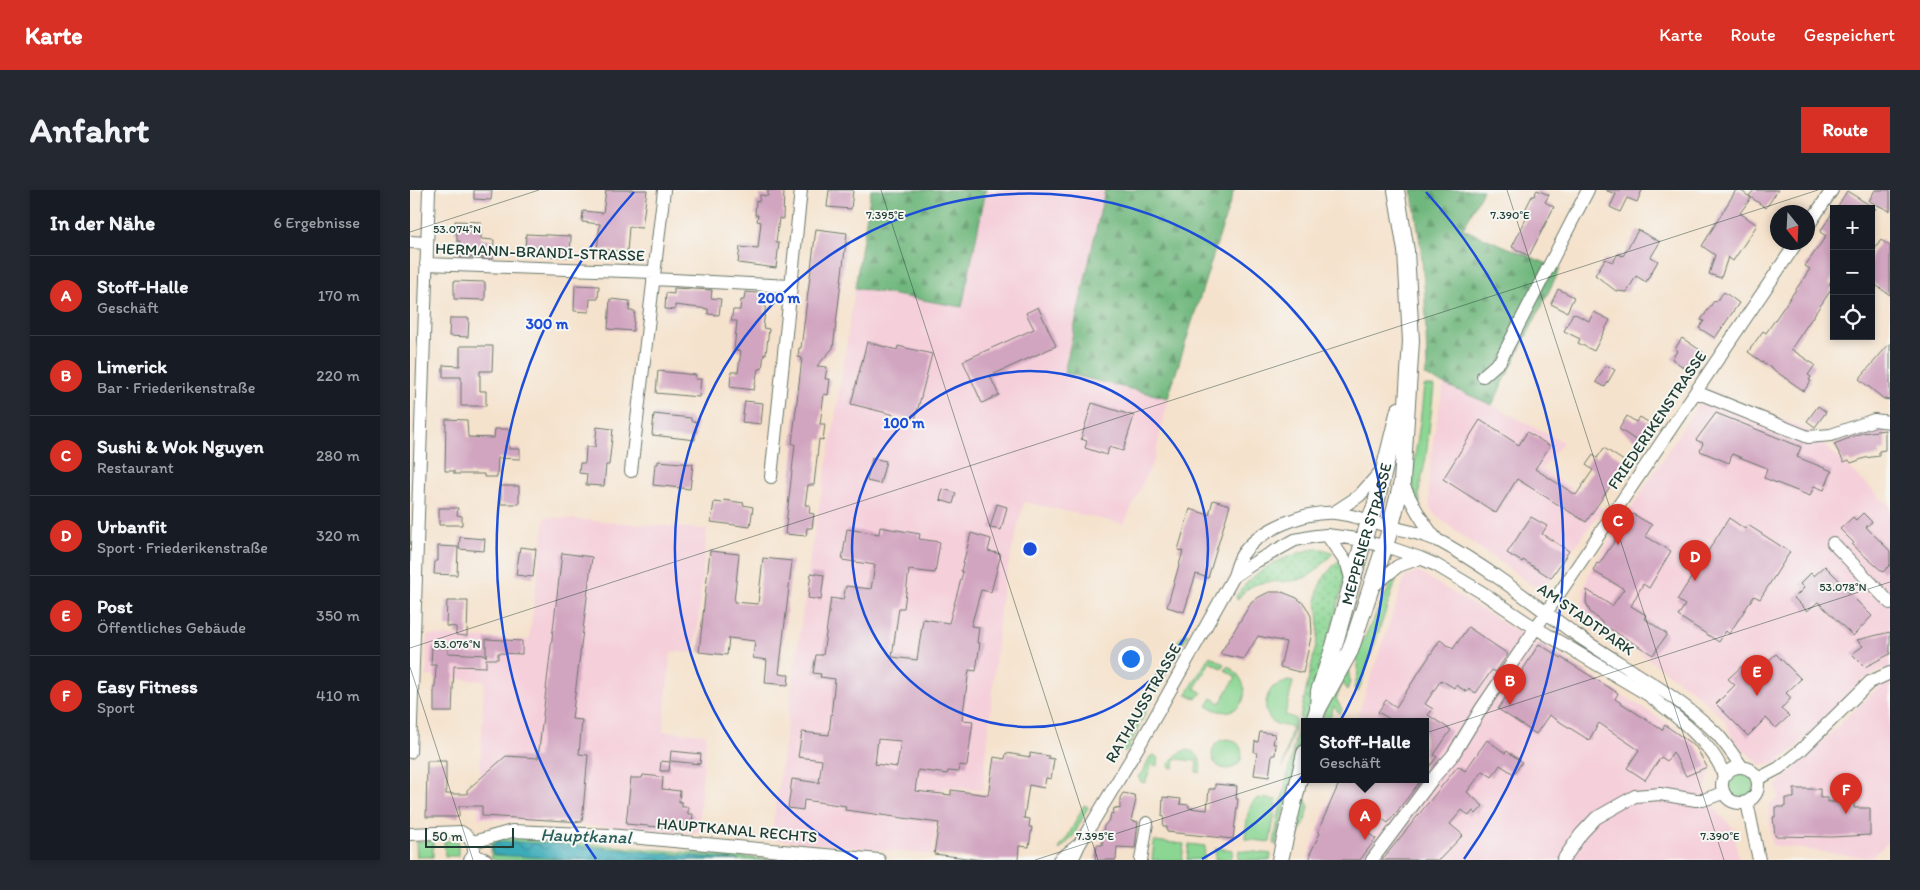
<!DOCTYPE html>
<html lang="de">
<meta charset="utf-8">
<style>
body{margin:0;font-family:Itim,sans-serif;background:#242831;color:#f1f3f6}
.controls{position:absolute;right:15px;top:15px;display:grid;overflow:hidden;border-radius:0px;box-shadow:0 2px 8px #0003}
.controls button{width:45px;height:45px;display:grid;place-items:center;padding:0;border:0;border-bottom:1px solid #363941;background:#171b24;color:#f1f3f6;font:25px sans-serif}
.compass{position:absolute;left:1360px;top:15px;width:45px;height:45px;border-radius:50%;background:#171b24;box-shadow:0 2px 8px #0003;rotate:162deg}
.scale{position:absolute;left:15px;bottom:12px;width:89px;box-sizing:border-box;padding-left:5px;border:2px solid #1f3d34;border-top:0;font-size:14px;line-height:18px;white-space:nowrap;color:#1f3d34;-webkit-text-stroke:4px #f6f6f2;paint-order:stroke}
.you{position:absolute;left:720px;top:468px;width:18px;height:18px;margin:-12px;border:4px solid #fff;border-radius:50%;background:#1a73e8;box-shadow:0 0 0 8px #1a73e833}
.badge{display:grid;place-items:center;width:32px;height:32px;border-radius:50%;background:#d93025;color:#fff;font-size:16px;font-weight:700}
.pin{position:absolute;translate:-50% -41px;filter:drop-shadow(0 1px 2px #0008)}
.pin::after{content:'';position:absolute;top:26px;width:18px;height:15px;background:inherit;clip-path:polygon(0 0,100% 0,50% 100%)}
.popup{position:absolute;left:891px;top:528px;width:128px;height:65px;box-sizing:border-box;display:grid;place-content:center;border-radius:0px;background:#171b24;filter:drop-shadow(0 1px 4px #0005);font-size:16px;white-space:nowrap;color:#9ea1a6}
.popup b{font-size:19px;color:#f1f3f6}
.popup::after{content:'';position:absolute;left:50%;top:100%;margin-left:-10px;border:10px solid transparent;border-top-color:#171b24}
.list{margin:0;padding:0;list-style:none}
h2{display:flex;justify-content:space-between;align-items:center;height:65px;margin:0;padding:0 20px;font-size:21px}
h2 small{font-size:16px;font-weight:400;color:#9ea1a6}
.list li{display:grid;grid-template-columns:32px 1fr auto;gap:15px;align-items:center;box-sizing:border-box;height:80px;padding:0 20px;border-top:1px solid #363941}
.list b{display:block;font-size:19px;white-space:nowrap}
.list p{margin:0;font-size:16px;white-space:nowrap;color:#9ea1a6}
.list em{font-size:16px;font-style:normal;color:#9ea1a6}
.icon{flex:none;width:28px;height:28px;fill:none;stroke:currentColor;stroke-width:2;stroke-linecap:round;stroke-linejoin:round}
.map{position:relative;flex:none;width:1480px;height:670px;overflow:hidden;border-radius:0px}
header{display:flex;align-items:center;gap:30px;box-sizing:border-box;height:70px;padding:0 25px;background:#d93025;color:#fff}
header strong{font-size:24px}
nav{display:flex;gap:28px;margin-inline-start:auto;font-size:18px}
.intro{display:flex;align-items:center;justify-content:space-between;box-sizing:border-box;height:120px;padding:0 30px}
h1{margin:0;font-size:35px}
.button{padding:12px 22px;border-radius:0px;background:#d93025;color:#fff;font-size:18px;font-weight:700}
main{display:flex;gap:30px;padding:0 30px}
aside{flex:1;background:#171b24;border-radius:0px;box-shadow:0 2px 8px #0003}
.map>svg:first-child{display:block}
</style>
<header>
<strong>Karte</strong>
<nav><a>Karte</a><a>Route</a><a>Gespeichert</a></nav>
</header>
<div class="intro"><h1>Anfahrt</h1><a class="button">Route</a></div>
<main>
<aside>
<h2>In der Nähe<small>6 Ergebnisse</small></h2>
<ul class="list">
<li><span class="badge">A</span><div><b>Stoff-Halle</b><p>Geschäft</p></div><em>170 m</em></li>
<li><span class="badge">B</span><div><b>Limerick</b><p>Bar · Friederikenstraße</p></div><em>220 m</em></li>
<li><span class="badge">C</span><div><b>Sushi &amp; Wok Nguyen</b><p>Restaurant</p></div><em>280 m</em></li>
<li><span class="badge">D</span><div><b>Urbanfit</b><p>Sport · Friederikenstraße</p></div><em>320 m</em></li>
<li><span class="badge">E</span><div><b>Post</b><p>Öffentliches Gebäude</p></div><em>350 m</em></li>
<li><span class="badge">F</span><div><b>Easy Fitness</b><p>Sport</p></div><em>410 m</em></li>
</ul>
</aside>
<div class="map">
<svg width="1480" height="670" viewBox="0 0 1480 670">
<defs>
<pattern id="forest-firs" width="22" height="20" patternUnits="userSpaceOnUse" patternTransform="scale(1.25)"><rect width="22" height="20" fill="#70b77d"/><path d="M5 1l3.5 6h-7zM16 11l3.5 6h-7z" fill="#5b9667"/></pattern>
<pattern id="park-dots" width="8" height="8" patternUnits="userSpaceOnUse" patternTransform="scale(1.25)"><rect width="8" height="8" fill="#8bd693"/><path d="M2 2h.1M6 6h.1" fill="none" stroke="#71af79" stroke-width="1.8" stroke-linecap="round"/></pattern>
<pattern id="water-waves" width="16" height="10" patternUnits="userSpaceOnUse" patternTransform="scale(1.25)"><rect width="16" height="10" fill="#3babb8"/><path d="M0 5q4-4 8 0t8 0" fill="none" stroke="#318c96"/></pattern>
</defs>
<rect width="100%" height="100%" fill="#f6f6f2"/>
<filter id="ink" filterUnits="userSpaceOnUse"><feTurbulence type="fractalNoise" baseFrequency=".02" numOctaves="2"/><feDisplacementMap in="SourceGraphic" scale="10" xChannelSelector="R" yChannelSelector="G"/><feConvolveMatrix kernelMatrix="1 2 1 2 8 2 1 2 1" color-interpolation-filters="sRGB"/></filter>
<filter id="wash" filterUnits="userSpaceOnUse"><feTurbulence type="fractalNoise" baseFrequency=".0096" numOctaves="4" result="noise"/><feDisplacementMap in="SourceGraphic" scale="20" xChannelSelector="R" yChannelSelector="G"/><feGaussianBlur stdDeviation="1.12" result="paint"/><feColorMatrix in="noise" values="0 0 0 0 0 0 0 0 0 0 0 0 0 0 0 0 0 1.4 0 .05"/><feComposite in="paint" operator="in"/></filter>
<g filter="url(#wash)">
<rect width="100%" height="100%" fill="#f5e2cc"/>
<path fill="#f5cfda" d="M576 0H695L654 183 758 208 745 267 714 334 614 312 592 401 573 600 533 597 528 618 522 665 361 649 403 348 423 241 445 98 552 117Z
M1034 194 1082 215 1153 252 1132 279 1193 319 1138 392 1129 397 1122 395 1054 347 1024 324 1020 316 1018 299 1023 250Z
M1298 199 1398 240 1480 316V477L1454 489 1387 557 1366 573 1351 576 1325 552 1313 528 1287 504 1182 429 1174 423 1172 416 1174 399 1180 381Z
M135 327 297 339 285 463 261 461 253 541 296 544 288 643 68 628 74 491 17 486V445L119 450Z
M1008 382 1153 468 1270 541 1286 555 1301 578 1295 600 1304 618 1323 638 1329 670H897L926 589H1015V531H946L995 387Z
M1480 492V651L1460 668 1362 655 1358 615 1369 608 1366 596 1468 497Z"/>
<path fill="#8bd693" stroke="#558a64" d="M1014 196H1024L1016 267 1009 302 1010 313 1008 314C998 291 1005 270 1008 246 1011 229 1012 212 1014 196Z
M988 385 948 502 944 498C948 486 950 477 946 465L984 387Z
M776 443 778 444 746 502 743 499C751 484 763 453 776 443Z
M800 466 814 474 812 478 800 472 785 498 792 503 786 508 776 505Z
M818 476C851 498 830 536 797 516L802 508 810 513 826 487 815 480Z
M938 478 940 491 937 501 933 492 926 509 932 519 930 524 924 516 919 531H912L915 519Z
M878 491 883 492 875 525 884 528 886 531 873 577 882 537C878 536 873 536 869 535 852 529 853 508 863 497Z
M740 505 743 507 716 563 712 560Z
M802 564a15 15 0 1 1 30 0a15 15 0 1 1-30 0Z
M777 560C790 563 792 571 790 583L786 582 787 571 765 569 764 578 760 577 759 574C764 567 768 562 777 560Z
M744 565 748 568 747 576 742 574 735 593 731 592 728 587 730 584H732L740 567Z
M1318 595a13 13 0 1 1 26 0a13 13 0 1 1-26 0Z
M896 589H899L894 606 899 617C896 627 893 644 881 647Z
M848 608 867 610 860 652 835 649C837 637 835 615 848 608Z
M674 615 678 617 664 645 650 660 649 659 658 646Z
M105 643 110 648 367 670H86L81 668V649Z
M23 651V667H7L6 652Z
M34 651H48V666H35Z
M744 651 774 654 772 670H742Z
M779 654 795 656 794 669 777 670Z
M806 658 823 660 821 670 805 669Z
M829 660 861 664 860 670H828Z"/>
<path fill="url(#forest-firs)" stroke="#487a58" d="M461 0H576L552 117 445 98Z
M695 0H824L758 208 654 183Z
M1002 0H1073L1053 39 1150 79 1082 215 1015 186 1017 176 1015 106 1011 59Z"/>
<path fill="url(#park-dots)" stroke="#558a64" d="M903 359H913L923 363C915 372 907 382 896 387 870 399 849 380 827 410L826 406C844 380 873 366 903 359Z
M929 370 935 388 897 531H895V540L866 655 864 654 868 628 908 446C912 407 895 404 929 370Z"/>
<path fill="url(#water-waves)" stroke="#2d7476" d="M87 651 150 654 329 670H175L83 665 82 655Z"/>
<g id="blocks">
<path fill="#d1a4c0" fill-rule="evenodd" d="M64 0H82L81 10 64 9Z
M196 0H237L232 38 219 37 217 62 187 59 190 34 172 32 173 21 193 23Z
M358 0H374L373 29 369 28 366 53H369L366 78 328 73 330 57 348 59 351 32 347 31 348 25H345L346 11 349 12 350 5 358 6Z
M419 0H443L441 19 417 17Z
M1127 0 1139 5 1135 12 1144 17 1119 66 1102 57 1116 29 1112 26 1122 6H1124Z
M1197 0H1232L1227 12 1217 8 1210 22 1200 17 1206 4 1197 1Z
M1326 0H1330L1341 8 1330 23 1347 35 1323 71 1318 67 1311 88 1299 84 1305 65 1292 56Z
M1344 0H1368L1356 18 1339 6Z
M1465 0H1480V21L1459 11Z
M1437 1 1466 19H1426Z
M1424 20V86L1419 94 1423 97 1381 159 1405 175 1398 185 1401 187 1399 190 1401 191 1394 201 1338 162 1353 141 1356 143 1400 79 1395 76 1416 46 1410 42Z
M45 31 71 32V49L84 50 83 68 49 67 50 51H47V42H45Z
M406 39 437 43 423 158 407 176 417 177 415 189H420L418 205 414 204 410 234H415L413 250 409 249 404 295H398L395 315H400L399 323 404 324 402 338H397L396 346 375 344 385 254H382L392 168 388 167 389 158H391Z
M1228 40 1250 52 1241 67 1248 71 1236 92 1226 86 1217 102 1206 101 1185 85 1195 69 1203 72 1208 64 1213 66Z
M116 44 161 46 160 67 132 66V64L115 63Z
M1471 50 1480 56V105L1461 92V65Z
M44 91 75 92V110L44 109Z
M165 95 189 96 188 109H180L179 122 164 121Z
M264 98 302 100 301 108 311 109 309 125 298 124V119L265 115V120L255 119 256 103 264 104Z
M1148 99 1164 107 1157 122 1141 114Z
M335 102 359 104 358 112H356L353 138 359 139 356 164H354L352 179H348L344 200 320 197 321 182H328L331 161 324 160 327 131H321L323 120H330L331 110H334Z
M1314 102 1329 113 1305 148 1289 138 1294 131 1291 130 1304 111 1306 112Z
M200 109 220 111 219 121H225L223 141 198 139Z
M628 117 646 156 580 186 589 205 572 213 553 171 624 139 616 123Z
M1184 122 1200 130 1184 161 1168 153 1170 149 1154 141 1163 123 1179 131Z
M40 128H59L58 147 39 146Z
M1272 148 1293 162 1280 182 1262 169 1267 161 1265 159Z
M457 152 487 160 488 156 522 164 505 230 441 214Z
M1480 153V210L1474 209 1449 189Z
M50 156H83L82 181H70V201H76V216H51V187H33V175L50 176Z
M1196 175 1205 180 1195 197 1186 192Z
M248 181 286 185 285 189H291L289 207 246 203Z
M335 211 353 213 351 234 332 232Z
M682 213 724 226 713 261 699 257 697 265 675 258 677 251 671 249Z
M1408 216 1416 222 1405 237 1397 231Z
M1306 223 1391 257 1387 267 1422 281 1414 300 1404 296 1400 306 1354 288 1357 278 1322 264 1319 273 1290 261 1293 253 1286 250Z
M244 224 281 228V231L287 232 285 250 242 245Z
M1217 226 1226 232 1230 227 1246 237 1233 255 1209 239Z
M36 229 57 230 58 247 84 248 85 239H99V259H110V269L88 268 87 287H74V284H44V281H35Z
M1070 230 1109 255 1117 242 1140 256 1125 279 1166 305 1183 280 1176 275 1183 265 1187 268 1194 258 1220 275 1212 287 1208 285 1176 332 1107 289 1086 323 1033 289Z
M187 237 203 239 199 275H196L194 296 176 295 177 284 169 283 170 273H175L176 257H185Z
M1475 240V260L1469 261V266L1455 268 1441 273 1439 270 1434 272 1424 254 1452 243Z
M462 268 476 271 470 294 457 291Z
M248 271 283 274 280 299 243 295 245 274H248Z
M91 296H109V314H91Z
M533 299 546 303 543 314 530 310Z
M314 310 334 313 333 315 343 317 340 337 301 332 304 312 313 313Z
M803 310 820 315 798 388 786 384 774 422 757 417 773 361 768 360 780 319 799 325Z
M587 314 597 317 591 340 580 338Z
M29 318H48L47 325 52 326V335H29Z
M1453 323 1462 332 1456 337 1480 361V375L1473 382 1442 355 1444 353 1430 339 1443 327 1446 330Z
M1223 324 1242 335 1235 346 1261 361 1239 398 1233 394 1221 416 1236 425 1234 428 1257 444 1243 465 1197 437 1180 422 1176 412 1177 400 1202 416 1214 399 1183 381 1187 373 1189 374Z
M1121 327 1137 336 1132 344 1159 361 1141 388 1113 370 1112 372 1097 363Z
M1319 328 1335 339 1338 335 1380 362 1350 409 1344 406 1319 444 1316 441 1309 452 1268 426 1275 415 1267 410Z
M470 337 510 344 509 349 530 352 525 383 499 380 494 418H489L482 467 507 470 513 429 539 433 553 382 551 381 561 343 581 349 578 361 591 364 581 402 571 400 561 436 569 437 567 453H570L566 481 559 480 552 530 563 531 557 576 550 575 549 582 538 581 537 584 508 580 505 601 541 605V600L578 605 584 567 595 569 596 563 620 567V563L639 566 638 568 644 569 641 589 636 588 634 598 619 595 614 628 620 629 619 637H622L619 657 609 656 608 670H573L524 664 529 633 435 620 436 616 394 610 393 620 378 618 382 589 409 593 412 570 388 567 392 542 419 545 425 489 410 487 411 484 403 483 406 465H413L421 408 433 410 436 396 461 399 465 375 432 370 437 339 469 344ZM468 549 491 551 487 577 465 574Z
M50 347 75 349 74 361 49 359Z
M28 356 48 357 47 385 24 384 25 371H28Z
M110 357 126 359 123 387 106 385Z
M300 361 329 364 324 412 348 414 353 368 382 371 369 484 379 485 378 495 355 493 357 470 343 468 345 451 319 448 317 465 289 462Z
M152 363 182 367 162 529 172 530 169 564 178 565 172 632 72 626V616H49V627H16L17 571H36V604H57V600L96 566 128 568Z
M1415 376 1429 390 1428 392 1462 426 1443 446 1408 412 1397 421 1384 408 1394 398 1390 394 1401 383 1404 386Z
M401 383 414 385 411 410 398 408Z
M859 402H872L887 408 895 415 901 426 902 443 893 483 870 477 876 452 848 446 834 469 810 464 841 413 849 407Z
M37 411H58L57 446 46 445V437L36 436Z
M1058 437 1098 464 1086 482 1082 480 1066 503 1059 499 1057 502 1046 495 1044 498 1031 490 1015 514 1023 519 1018 525 1041 540 1024 565 1027 567 1015 582V531H983L968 522 976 510 986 517 1030 450 1043 459Z
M1480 442V464L1455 477 1442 464 1453 456 1447 450Z
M76 449 112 451V464L88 463V469H76V477L44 476 42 522H24V496H25L26 475H21L22 457 38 458V463L76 465V467Z
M1129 454 1208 503 1205 509 1252 540 1255 535 1286 557 1297 577 1276 586 1263 562 1257 571 1251 567 1235 590 1217 578 1229 560 1189 533 1179 550 1139 525 1126 544 1088 519Z
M1366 464 1391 489 1376 503 1381 508 1371 519 1379 526 1366 538 1356 528 1338 546 1306 514 1325 495 1318 489 1334 474 1344 484Z
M850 542 865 544 863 554H866L865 565H862L859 587 844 585 847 563 844 562 845 551 848 552Z
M1077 550 1095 563 1097 561 1112 572 1104 584 1090 575 1082 587 1073 581 1057 602 1073 616 1066 624 1063 621 1059 626 1052 620 1040 634 1053 645 1029 670H972L1048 576 1055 581Z
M261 561 291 564 290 574 260 571Z
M251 571 260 572 259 581H250Z
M233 585 253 587 252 599 270 601 269 612H272V617H278V624H283L281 640 216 634 221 588H232Z
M931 589H1012L978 633 959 619 948 635 966 649 950 670H900V664L910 643 908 641Z
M805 594 827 596 826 609H828L823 649 757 642V637L753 636 754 626H752L753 607 771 609 770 614 779 615V618L797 620 799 599H805Z
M1384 599H1410V608H1418V612H1444V618H1460V645L1422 647 1365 646 1363 627H1365V617H1375V608H1384Z
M713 603 724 605 726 610 721 631 728 632 725 658 707 657 706 670H685L687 655H692L694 636 700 629 701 623 703 624 704 618 710 619V608Z"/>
</g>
</g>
<g filter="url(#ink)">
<use href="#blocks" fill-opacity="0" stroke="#6a7769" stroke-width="1"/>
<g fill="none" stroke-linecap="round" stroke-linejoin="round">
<g stroke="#6a7769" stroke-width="14">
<path id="minor" d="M1398 36 1422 0
M0 52 17 53
M16 74 244 82
M243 89 381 96
M1073 186 1090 171 1178 0
M1286 202 1398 247 1421 245 1464 230 1480 232
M221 281 254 0
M361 287 391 0
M992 292C1002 314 1012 333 1028 351
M923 323 949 306 973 279
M917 345 937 374 942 392
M1423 353 1480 413
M824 386 847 371 885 350 906 346 917 345 946 349 984 359 1010 368 1026 375 1073 403 1116 432 1237 504C1261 522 1307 556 1314 587
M962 397 988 376 1010 368
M0 562 19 0
M1312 595a18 18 0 1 1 36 0a18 18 0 1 1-36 0Z
M1348 589 1369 578 1391 560 1460 492 1480 483
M1337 612 1349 670
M0 644 51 642C61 648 65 654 64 665L60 670
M63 652 102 641 199 645 469 670
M64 665 76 670
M649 670 667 656
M662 670 669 655 730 554 824 386C826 380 828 371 832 365 849 339 895 321 925 323 943 325 960 331 977 336 994 340 1015 344 1031 352 1079 378 1121 412 1165 444 1211 476 1267 504 1307 544 1316 554 1324 566 1332 577
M731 670 737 633
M962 670 1024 587 1043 565 1071 519 1387 52
M1153 670 1171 644 1186 628 1225 606 1250 604 1286 610H1293L1313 603"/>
</g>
<g stroke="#6a7769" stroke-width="18">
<g id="major">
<path d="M908 519 940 461 979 343 992 292 1001 151 996 61 986 0"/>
<path id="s1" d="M904 531 908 519 909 501 924 456 959 331 965 317 989 220"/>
<path d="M870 670 895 563"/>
</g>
</g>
<use href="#minor" stroke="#fff" stroke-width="12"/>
<use href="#major" stroke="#fff" stroke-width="16"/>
</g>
</g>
<path fill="none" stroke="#1f3d34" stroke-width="1" stroke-opacity="0.45" d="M471 0 688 670M1097 0 1314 670M0 42 129 0M0 458 1408 0M0 477 63 670M625 670 1480 392"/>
<g fill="none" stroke="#1d4ed8" stroke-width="2.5">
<circle cx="620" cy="359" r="178"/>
<path d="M448 669A355 355 0 1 1 792 669"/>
<path d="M186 669A533 533 0 0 1 224 2M1016 2A533 533 0 0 1 1054 669"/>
</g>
<g text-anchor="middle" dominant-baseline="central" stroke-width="4" stroke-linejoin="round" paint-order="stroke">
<g font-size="16" fill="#1f3d34" stroke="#f6f6f2">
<text transform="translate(130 62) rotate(2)">HERMANN-BRANDI-STRASSE</text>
<text transform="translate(1247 230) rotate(-56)">FRIEDERIKENSTRASSE</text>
<text stroke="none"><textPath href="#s1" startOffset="195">MEPPENER STRASSE</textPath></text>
<text transform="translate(1176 429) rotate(35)">AM STADTPARK</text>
<text transform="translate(733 513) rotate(-60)">RATHAUSSTRASSE</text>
<text transform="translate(327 640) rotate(5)">HAUPTKANAL RECHTS</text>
</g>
<g font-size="18" font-style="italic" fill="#275e5c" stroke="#f6f6f2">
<text transform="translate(176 646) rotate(2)">Hauptkanal</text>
</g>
</g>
<g font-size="12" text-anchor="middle" fill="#1f3d34" stroke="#f6f6f2" stroke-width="4" stroke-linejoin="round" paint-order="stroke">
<text x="475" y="29">7.395°E</text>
<text x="1100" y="29">7.390°E</text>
<text x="47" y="43">53.074°N</text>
<text x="1433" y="401">53.078°N</text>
<text x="47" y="458">53.076°N</text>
<text x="685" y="650">7.395°E</text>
<text x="1310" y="650">7.390°E</text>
</g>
<circle cx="620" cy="359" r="8" fill="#1d4ed8" stroke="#f6f6f2" stroke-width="2.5"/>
<g font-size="15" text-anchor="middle" font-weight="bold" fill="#1d4ed8" stroke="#f6f6f2" stroke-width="4" stroke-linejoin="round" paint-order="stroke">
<text x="369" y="113">200 m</text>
<text x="137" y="139">300 m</text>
<text x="494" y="238">100 m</text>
</g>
</svg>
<div class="controls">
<button>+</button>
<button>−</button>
<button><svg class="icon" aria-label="locate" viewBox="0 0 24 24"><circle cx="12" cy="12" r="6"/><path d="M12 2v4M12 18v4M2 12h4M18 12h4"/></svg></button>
</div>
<svg class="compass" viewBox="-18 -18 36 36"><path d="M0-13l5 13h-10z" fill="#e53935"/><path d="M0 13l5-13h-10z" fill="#9ea1a6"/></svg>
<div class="scale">50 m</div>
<div class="you"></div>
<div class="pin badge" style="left:955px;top:650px">A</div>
<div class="popup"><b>Stoff-Halle</b>Geschäft</div>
<div class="pin badge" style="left:1100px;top:515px">B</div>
<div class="pin badge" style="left:1208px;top:355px">C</div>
<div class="pin badge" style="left:1285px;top:391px">D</div>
<div class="pin badge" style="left:1347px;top:506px">E</div>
<div class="pin badge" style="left:1436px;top:624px">F</div>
</div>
</main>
